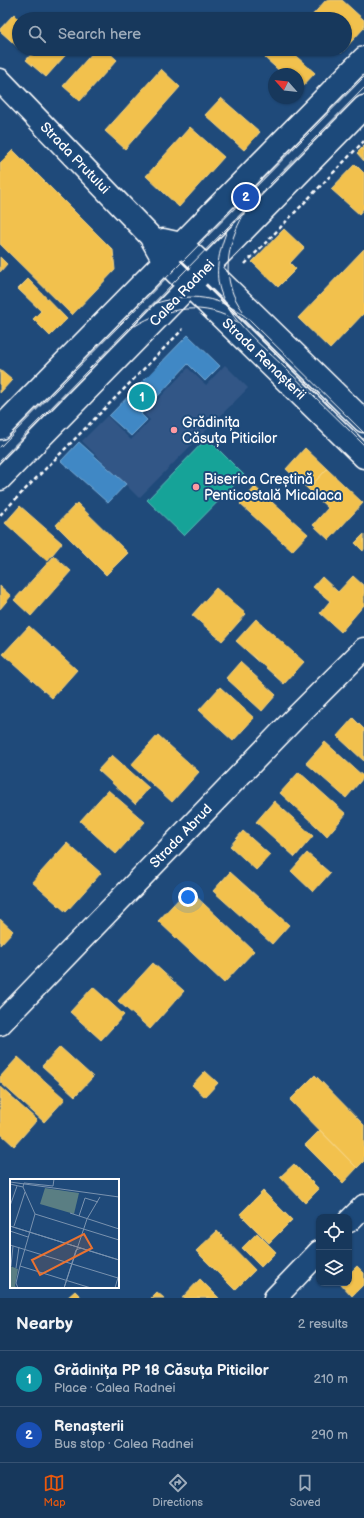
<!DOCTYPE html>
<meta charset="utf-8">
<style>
body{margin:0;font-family:"Balsamiq Sans",sans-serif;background:#244365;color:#f1f3f6}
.controls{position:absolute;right:12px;bottom:12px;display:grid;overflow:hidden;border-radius:8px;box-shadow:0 1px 3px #0004}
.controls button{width:36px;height:36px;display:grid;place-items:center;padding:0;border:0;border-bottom:1px solid #365272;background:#17385c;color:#f1f3f6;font:20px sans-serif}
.compass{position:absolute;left:268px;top:68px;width:36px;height:36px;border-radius:50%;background:#17385c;box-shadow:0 1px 3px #0004;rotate:297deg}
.you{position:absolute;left:188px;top:897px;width:14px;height:14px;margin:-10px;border:3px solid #fff;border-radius:50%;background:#1a73e8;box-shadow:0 0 0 6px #1a73e833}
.badge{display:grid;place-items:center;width:26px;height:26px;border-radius:50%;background:#ea580c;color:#fff;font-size:13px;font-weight:700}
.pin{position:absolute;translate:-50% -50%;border:2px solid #fff;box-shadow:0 1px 4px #0006}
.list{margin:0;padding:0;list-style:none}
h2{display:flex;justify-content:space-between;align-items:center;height:52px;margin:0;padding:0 16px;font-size:17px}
h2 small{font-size:13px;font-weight:400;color:#9eacbb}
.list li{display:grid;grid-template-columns:26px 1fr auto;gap:12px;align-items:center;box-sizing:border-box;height:56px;padding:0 16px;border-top:1px solid #365272}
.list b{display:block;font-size:15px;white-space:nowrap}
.list p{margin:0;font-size:13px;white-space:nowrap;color:#9eacbb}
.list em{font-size:13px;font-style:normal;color:#9eacbb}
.icon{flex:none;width:22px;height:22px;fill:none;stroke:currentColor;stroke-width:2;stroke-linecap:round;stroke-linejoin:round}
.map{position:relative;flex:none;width:364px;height:1298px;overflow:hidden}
.search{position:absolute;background:#17385c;box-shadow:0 1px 3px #0004;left:12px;right:12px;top:12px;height:44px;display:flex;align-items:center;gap:10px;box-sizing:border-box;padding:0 14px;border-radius:22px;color:#9eacbb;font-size:15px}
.sheet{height:164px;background:#17385c}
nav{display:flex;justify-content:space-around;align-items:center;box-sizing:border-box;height:56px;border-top:1px solid #365272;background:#17385c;font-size:11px;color:#9eacbb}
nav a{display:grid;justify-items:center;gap:2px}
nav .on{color:#ea580c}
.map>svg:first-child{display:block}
</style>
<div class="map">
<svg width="364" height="1298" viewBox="0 0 364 1298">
<rect width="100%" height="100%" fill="#1f4a7a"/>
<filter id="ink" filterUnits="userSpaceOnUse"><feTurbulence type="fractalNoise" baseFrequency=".025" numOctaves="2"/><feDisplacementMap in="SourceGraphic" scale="8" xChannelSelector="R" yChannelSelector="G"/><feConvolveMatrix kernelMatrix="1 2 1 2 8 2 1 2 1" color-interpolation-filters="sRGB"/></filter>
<g filter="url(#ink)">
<path fill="#325686" d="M225 365 248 388 139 498 82 441 107 416 131 440 150 420 144 414 188 368 206 385Z"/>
<path fill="#f2c14e" stroke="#f6d483" d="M326 0H342L364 20V28L341 53 336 49H345V19H309Z
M14 14 19 19V48L0 31V29Z
M36 49H71L46 77 26 60Z
M96 49H105L117 60 80 101 63 86Z
M273 49H288L315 73 300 89 298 88V74H283L265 58Z
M161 69 180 87 125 149 105 131Z
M221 98 260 132 244 150 205 115Z
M190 127 224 157 179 207 146 176Z
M364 146V161L357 153Z
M13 150 113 250 115 270 72 315 0 244V163Z
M355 164 364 173V208L359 214 331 189Z
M284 229 304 248 290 263 296 269 278 287 252 262Z
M364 249V313L330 349 298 318Z
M0 257 7 264 0 272Z
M28 279 67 319 50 336 33 319 41 311 18 289Z
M0 370 12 380 0 393Z
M305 448 327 469 308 489 286 469Z
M327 469 363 503 329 540 313 525 328 508 308 489Z
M255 487 308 534 292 551 240 504Z
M77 503 128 553 106 575 56 525Z
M20 506 62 543 47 561 5 523Z
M364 534V549L363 551 355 543Z
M54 556 71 571 31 616 14 600Z
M353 576 364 586V605L341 632 320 613 330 601 313 587 322 577 338 592Z
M0 586 11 596 0 609Z
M216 588 246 614 222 641 192 615Z
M256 619 304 662 284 684 236 641Z
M29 626 77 670 52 698 3 654Z
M240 662 276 695 262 711 226 678Z
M220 687 254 718 233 741 199 710Z
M353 718 364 729V761L337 736Z
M158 735 199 772 172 802 131 765Z
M325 742 364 777 346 798 306 763Z
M112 755 149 788 135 804 98 770Z
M299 772 346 814 327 836 280 793Z
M108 790 145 822 116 854 80 821Z
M274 801 313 836 295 857 256 822Z
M243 831 270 855 256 870 230 846Z
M67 843 101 873 66 912 32 882Z
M307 853 330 873 313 892 291 871Z
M230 872 289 925 272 944 213 891Z
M188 889 254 951 224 983 158 921Z
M0 919 13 931 0 945Z
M153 963 184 991 150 1029 118 1001Z
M93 987 124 1015 101 1040 70 1012Z
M60 1047 93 1077 75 1096 42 1066Z
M18 1057 65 1099 44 1122 0 1082V1077Z
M205 1071 218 1083 205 1097 192 1085Z
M315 1075 364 1125V1161L357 1168 290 1100Z
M0 1087 37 1120 14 1146 0 1133Z
M320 1130 357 1168 343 1183 305 1145Z
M294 1164 319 1189 305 1203 280 1177Z
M263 1191 292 1220 269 1243 240 1214Z
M217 1231 255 1270 235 1290 196 1251Z
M257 1233 276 1252 261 1267 242 1248Z
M357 1266 364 1273V1284L352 1296 340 1283H349V1274Z
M200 1279 219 1298H182Z
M75 1291 82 1298H67Z
M157 1292 164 1298H151Z"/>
<path fill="#3f88c5" stroke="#79acd6" d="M188 335 220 366 205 381 188 364 141 414 147 420 131 436 109 416Z
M79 442 126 484 108 503 61 461Z"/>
<path fill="#17a398" stroke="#5dbfb7" d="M207 438 244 475 184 536 147 500Z"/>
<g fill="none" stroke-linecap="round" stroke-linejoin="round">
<g stroke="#fff" stroke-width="25">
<path id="minor" d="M0 80 150 236 164 261 364 457
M163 240 181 244 207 268 364 421
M0 1024 294 719 364 649
M349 1221 364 1206
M275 1298 319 1252"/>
</g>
<g stroke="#fff" stroke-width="25">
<path id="major" d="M0 428 364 58
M0 479 364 107"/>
</g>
<path stroke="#fff" stroke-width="2.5" stroke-dasharray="4 3" stroke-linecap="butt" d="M245 264 364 141
M0 515 183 329"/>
<use href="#minor" stroke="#1f4a7a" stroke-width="22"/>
<use href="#major" stroke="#1f4a7a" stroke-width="22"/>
<path stroke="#fff" stroke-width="1" d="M228 228C220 247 214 270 220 290 229 321 264 347 286 369 312 394 338 419 364 445
M154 304C190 291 221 296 251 321L364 433
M243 311C220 282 226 245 244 214
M135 326C165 307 207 301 237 322
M0 447 364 77
M0 460 364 88"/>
</g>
</g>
<g fill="#ff9aa2" stroke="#1f4a7a" stroke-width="1.5">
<circle cx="174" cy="430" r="4"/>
<circle cx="196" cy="487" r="4"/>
</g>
<g text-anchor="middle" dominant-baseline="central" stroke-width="4" stroke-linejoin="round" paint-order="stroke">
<g font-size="14" fill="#fff" stroke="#1f4a7a">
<text transform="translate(75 158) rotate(46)">Strada Prutului</text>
<text transform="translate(182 293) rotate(-46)">Calea Radnei</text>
<text transform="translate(264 359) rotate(44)">Strada Renașterii</text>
<text transform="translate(181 836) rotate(-46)">Strada Abrud</text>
</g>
<g font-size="14" fill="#fff" stroke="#1f4a7a" text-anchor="start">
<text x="182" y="422">Grădinița<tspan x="182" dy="16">Căsuța Piticilor</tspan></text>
<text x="204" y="479">Biserica Creștină<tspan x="204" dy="16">Penticostală Micalaca</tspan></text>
</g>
</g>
<g transform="translate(10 1179)">
<rect width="109" height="109" fill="#1f4a7a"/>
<path d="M35 9 69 14 64 35 30 25Z" fill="#5a7e83"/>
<path d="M0 87 8 90 5 107 7 109H0Z" fill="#5a7e83"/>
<path fill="none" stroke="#7992af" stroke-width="1" d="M0 3 109 18M0 5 13 8 25 35M13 8 14 4 43 7 44 0M0 27 7 7M60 34 109 50M25 35 109 61M69 37 75 19 88 23M0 47 109 81M0 47 109 81M4 47 15 13M0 52 18 58M0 66 108 99M1 87 3 67M10 87 81 109M6 89 9 68M8 109 6 104 10 87 25 35M54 109 77 40 90 18M54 109 66 71 71 69M105 109 109 95"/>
<path fill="#eb7230" fill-opacity="0.15" stroke="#eb7230" stroke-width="2" d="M74 55 82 69 30 96 22 81Z"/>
<rect width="109" height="109" fill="none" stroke="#fff" stroke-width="2"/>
</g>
</svg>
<div class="controls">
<button><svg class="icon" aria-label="locate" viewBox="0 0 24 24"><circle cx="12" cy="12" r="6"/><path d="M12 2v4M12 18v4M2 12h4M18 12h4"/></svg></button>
<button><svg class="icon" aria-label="layers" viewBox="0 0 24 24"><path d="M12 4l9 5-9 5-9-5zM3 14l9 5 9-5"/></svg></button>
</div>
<svg class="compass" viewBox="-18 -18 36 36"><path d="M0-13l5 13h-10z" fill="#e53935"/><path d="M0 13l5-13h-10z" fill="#9eacbb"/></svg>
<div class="you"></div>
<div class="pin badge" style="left:142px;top:397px;background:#0f9aa8">1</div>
<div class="pin badge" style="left:246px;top:197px;background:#1a4fb4">2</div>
<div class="search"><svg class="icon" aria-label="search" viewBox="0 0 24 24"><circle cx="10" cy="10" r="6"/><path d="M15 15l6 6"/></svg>Search here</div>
</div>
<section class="sheet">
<h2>Nearby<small>2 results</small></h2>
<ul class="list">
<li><span class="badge" style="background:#0f9aa8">1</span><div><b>Grădinița PP 18 Căsuța Piticilor</b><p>Place · Calea Radnei</p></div><em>210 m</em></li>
<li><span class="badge" style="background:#1a4fb4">2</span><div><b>Renașterii</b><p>Bus stop · Calea Radnei</p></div><em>290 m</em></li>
</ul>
</section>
<nav>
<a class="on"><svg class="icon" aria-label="map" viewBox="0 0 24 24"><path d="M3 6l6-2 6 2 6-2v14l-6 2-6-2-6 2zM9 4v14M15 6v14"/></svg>Map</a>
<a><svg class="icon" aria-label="directions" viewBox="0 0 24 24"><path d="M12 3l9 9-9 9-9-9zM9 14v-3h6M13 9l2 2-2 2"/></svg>Directions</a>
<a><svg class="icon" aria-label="saved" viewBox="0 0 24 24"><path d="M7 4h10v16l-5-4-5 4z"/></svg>Saved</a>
</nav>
